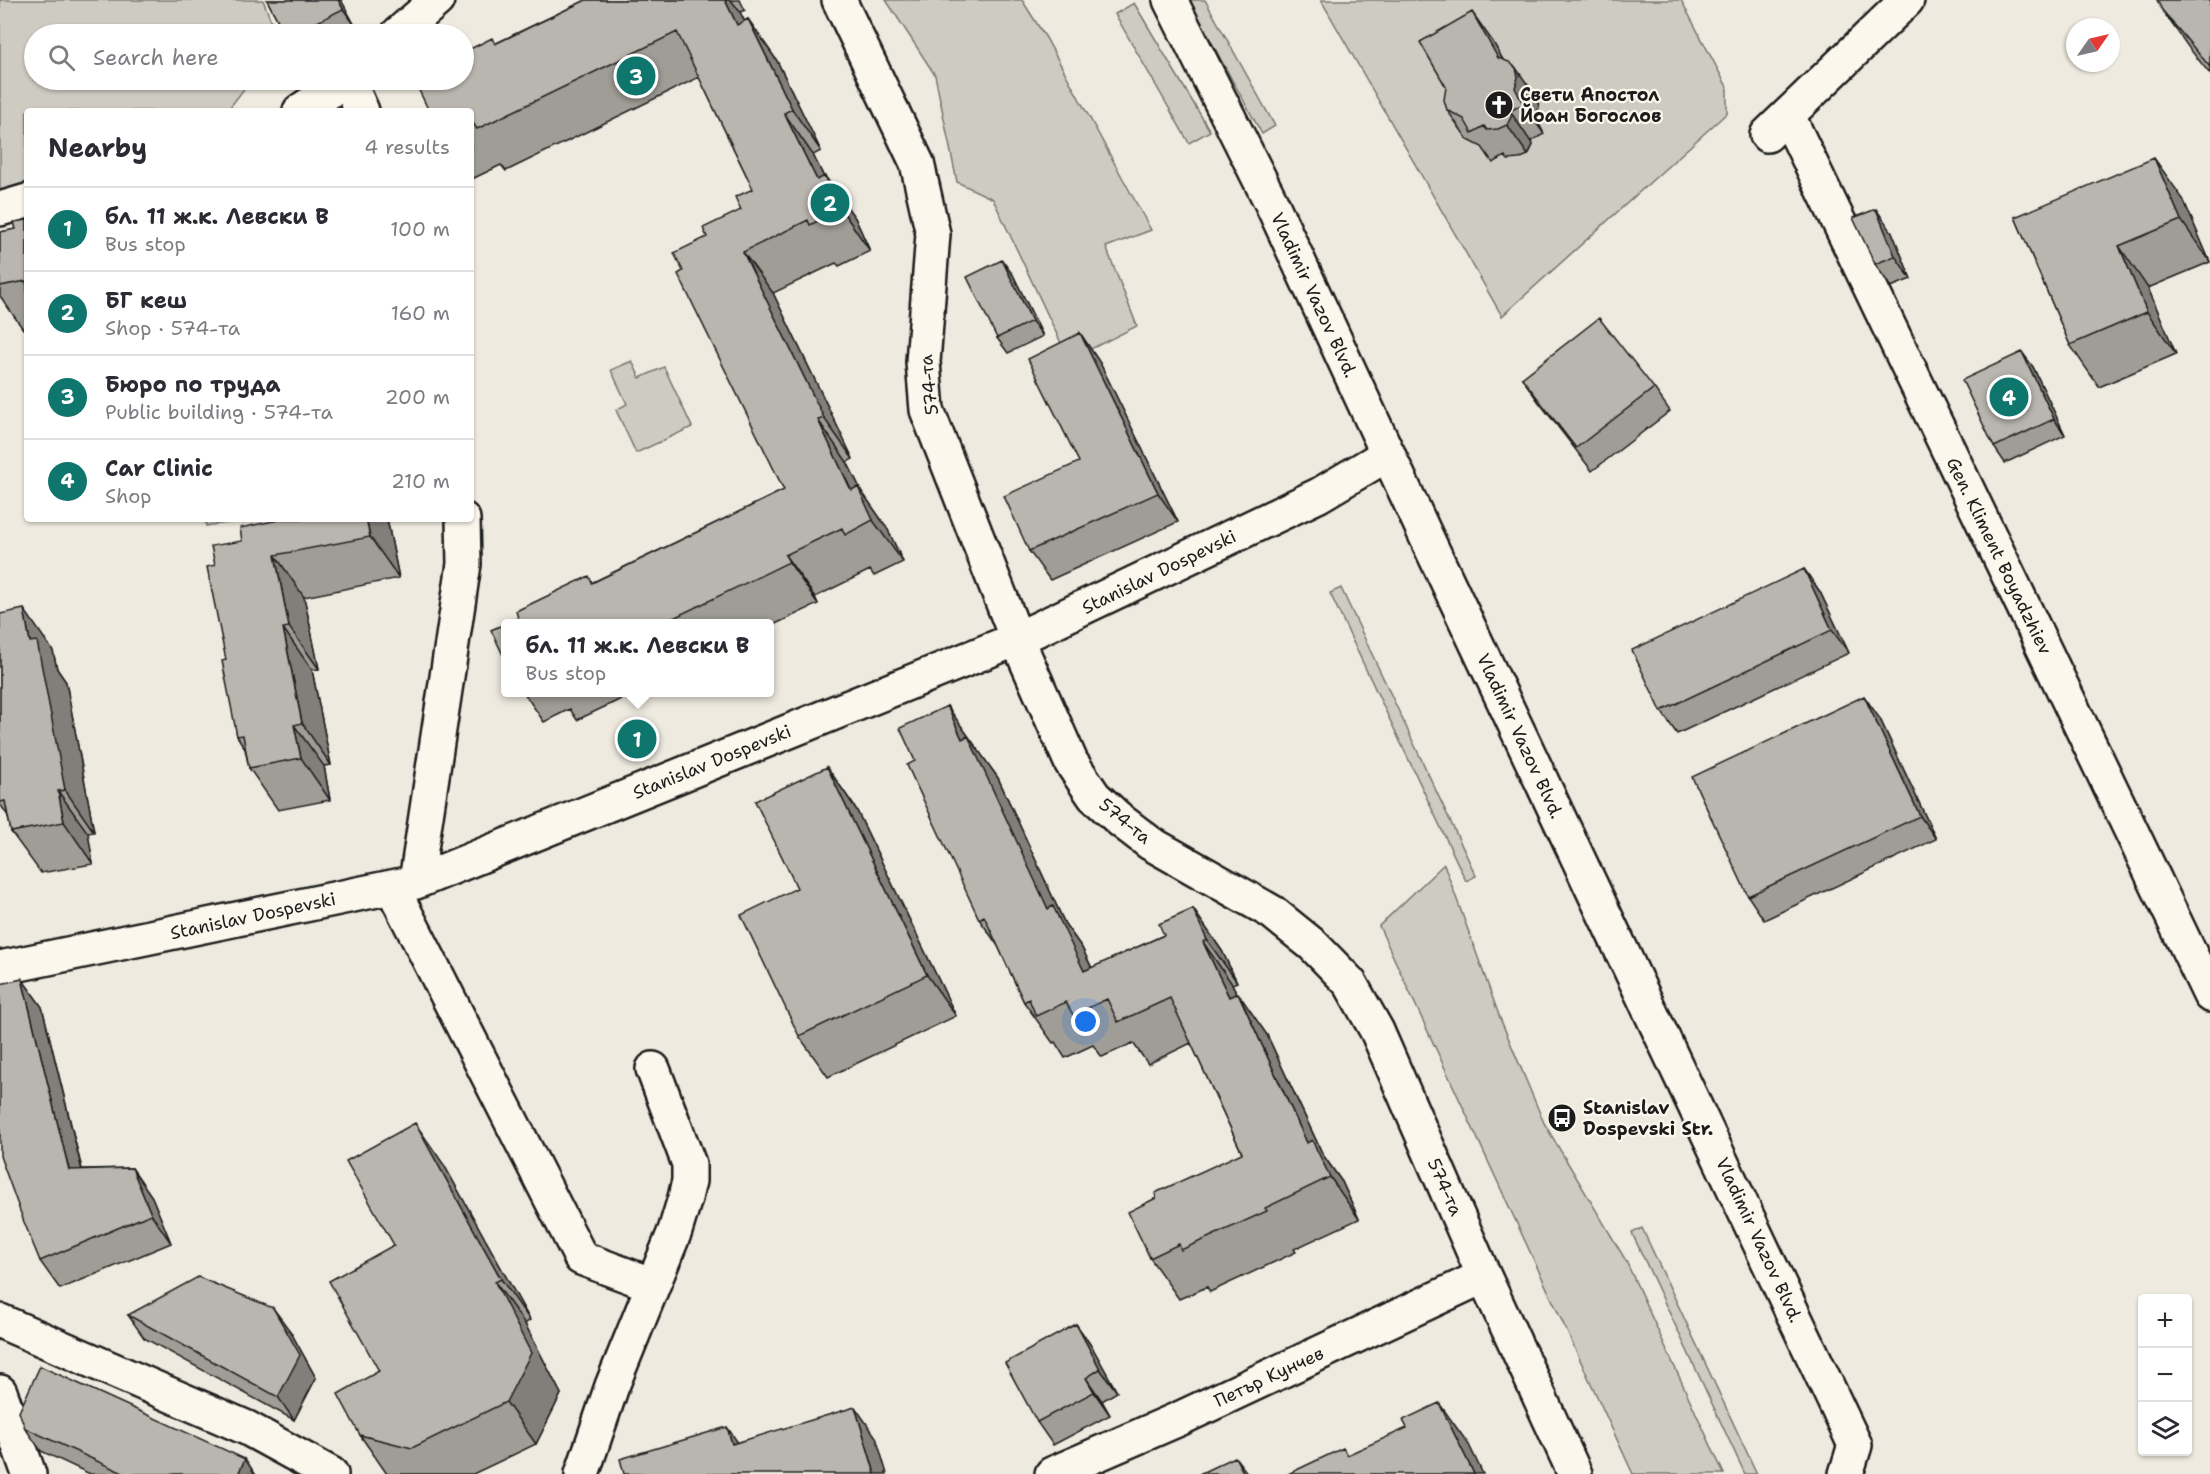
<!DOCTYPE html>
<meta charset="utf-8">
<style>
body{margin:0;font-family:"Shantell Sans",sans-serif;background:#f7f7f7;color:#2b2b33}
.controls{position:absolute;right:18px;bottom:18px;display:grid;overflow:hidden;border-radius:6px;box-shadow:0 2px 4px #0004}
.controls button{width:54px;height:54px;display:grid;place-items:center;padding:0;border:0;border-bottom:2px solid #e1e1e2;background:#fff;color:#2b2b33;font:30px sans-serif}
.compass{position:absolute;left:2066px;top:18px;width:54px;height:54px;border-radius:50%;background:#fff;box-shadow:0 2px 4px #0004;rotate:56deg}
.you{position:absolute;left:1086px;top:1022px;width:21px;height:21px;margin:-15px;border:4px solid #fff;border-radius:50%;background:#1a73e8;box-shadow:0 0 0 9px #1a73e833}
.badge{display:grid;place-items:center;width:39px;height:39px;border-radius:50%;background:#0f766e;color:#fff;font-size:20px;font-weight:700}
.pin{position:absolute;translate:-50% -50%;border:3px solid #fff;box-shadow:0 2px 6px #0006}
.popup{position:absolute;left:501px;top:619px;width:273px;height:78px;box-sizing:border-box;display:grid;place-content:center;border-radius:6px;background:#fff;filter:drop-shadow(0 2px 4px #0005);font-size:20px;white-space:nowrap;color:#7c7c81}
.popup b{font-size:22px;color:#2b2b33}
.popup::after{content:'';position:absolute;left:50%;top:100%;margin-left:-12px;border:12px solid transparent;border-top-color:#fff}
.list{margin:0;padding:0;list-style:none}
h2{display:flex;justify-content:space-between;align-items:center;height:78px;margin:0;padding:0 24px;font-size:26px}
h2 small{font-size:20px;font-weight:400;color:#7c7c81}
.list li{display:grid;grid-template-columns:39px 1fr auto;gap:18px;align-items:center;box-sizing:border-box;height:84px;padding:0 24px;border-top:2px solid #e1e1e2}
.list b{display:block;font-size:22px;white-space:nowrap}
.list p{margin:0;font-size:20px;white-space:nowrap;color:#7c7c81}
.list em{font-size:20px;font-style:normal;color:#7c7c81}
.icon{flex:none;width:33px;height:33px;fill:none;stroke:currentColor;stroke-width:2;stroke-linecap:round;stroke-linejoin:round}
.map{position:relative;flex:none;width:2210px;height:1474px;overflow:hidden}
.search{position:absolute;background:#fff;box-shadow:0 2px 4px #0004;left:24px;top:24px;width:450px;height:66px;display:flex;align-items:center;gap:15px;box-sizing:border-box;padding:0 21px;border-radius:33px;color:#7c7c81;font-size:22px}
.panel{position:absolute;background:#fff;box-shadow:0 2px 4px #0004;left:24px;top:108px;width:450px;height:414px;border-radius:6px}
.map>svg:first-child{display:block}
</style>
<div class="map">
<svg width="2210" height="1474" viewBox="0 0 2210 1474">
<rect width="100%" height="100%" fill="#eeeadf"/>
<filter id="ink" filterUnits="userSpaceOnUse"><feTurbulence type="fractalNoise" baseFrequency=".0167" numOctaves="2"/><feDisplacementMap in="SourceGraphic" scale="12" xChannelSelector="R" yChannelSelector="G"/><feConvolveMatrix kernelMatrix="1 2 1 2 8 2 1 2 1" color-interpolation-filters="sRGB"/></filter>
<g filter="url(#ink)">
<path fill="#ceccc2" stroke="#75746f" stroke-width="1.5" d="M0 0H263L276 34H34V80H251L227 111H27V187L0 197Z
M886 0H1022L1046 38 1151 230 1106 247 1137 326 1069 360 993 199 957 182 935 75Z
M1188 0H1205L1275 126 1262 134Z
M1321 0H1681L1727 87V113L1502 316Z
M1134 3 1210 131 1189 143 1115 14Z
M632 361 640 378 664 367 692 427 636 453 616 410 627 404 611 370Z
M205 519H254L206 526Z
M1341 588 1476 876 1466 881 1330 593Z
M1444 864 1500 1018 1544 1123 1625 1259 1724 1474H1633L1379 926Z
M1642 1228 1757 1474H1745L1632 1233Z"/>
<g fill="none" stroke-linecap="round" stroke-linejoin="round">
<g stroke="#1c1c1c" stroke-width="38">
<path id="minor" d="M839 0 917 163 933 234 923 362 927 410 1017 639 1071 762 1094 796 1120 820 1150 843 1272 912 1313 945 1350 983 1377 1031 1484 1276 1575 1474
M398 34 437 0
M348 80 362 111
M300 111 346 80
M1788 116 2210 995
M1767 135 1907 0
M0 209 27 201
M416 882 464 564 463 519
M392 887 581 1258 653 1285 675 1231 685 1198 689 1181V1164L653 1069
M0 968 416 882 1017 639 1319 495 1388 454
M0 1321 247 1428 331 1474
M0 1392 29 1474
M582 1474 612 1386 653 1285
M1052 1474 1181 1418 1484 1276"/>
</g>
<g stroke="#1c1c1c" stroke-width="38">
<path id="major" d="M1170 0 1271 202 1431 547 1855 1445 1846 1474"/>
</g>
<use href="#minor" stroke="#fbf7ec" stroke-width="33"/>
<use href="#major" stroke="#fbf7ec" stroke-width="33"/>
</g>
<path fill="#9f9d96" stroke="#1c1c1c" stroke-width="1.5" d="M267 0H341L354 24 335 34H285Z
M586 0H740L745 10 740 12 744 21 748 19 777 61 821 151 813 155 824 177 855 218 870 251 839 266 836 263 773 293 853 459 847 462 862 492 887 528 903 562 874 576 870 570 815 597 818 604 769 627V624H506L784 490 683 271 707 237 741 210 753 189 699 77 506 171 501 165 472 179 471 178V111L464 80 496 43Z
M2210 0V74L2189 48 2162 10Z
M1493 42 1503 60 1537 98 1539 107 1536 118 1544 134 1531 141 1533 145 1528 155 1519 159 1508 160 1505 156 1493 163 1482 147 1468 140 1447 110Z
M2183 199 2210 262 2148 288 2176 354 2099 387 2070 345 2015 217Z
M27 220V329H23L0 296V232L16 229Z
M1892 232 1911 279 1891 287 1875 264Z
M1013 275 1043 336 1008 353 997 338Z
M1080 333 1100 363 1178 522 1050 580 1029 551 1079 462Z
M2033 367 2065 435 2005 463 1994 447Z
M1522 378 1654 388 1670 411 1592 471 1538 401Z
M387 519 399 578 304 597 319 669 312 670 331 765 324 766 330 800 278 810 249 768 245 749 237 736 226 660 215 565 242 541 283 520Z
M1804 569 1820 592 1849 653 1677 734 1661 711Z
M0 614 53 651 57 669 66 682 94 832 88 833 93 864 41 873 11 832 8 816 0 804Z
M524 693H634L577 720 570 709 544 722Z
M947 706 998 778 1065 924 1082 948 1092 968 1164 935 1193 909 1222 951 1237 982 1232 984 1237 993 1267 1035 1323 1155 1342 1182 1359 1219 1294 1249 1296 1252 1210 1292 1207 1287 1179 1299 1150 1258 1156 1198 1242 1153 1191 1043 1148 1064 1133 1043 1102 1057 1093 1045 1065 1058 1055 1042 1053 1043 1024 1002 998 946 979 919 915 761Z
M1880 719 1936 839 1764 920 1748 896Z
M827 767 856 809 956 1016 828 1077 799 1036 797 888Z
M22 979 42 1007 82 1169 132 1168 152 1197 171 1243 60 1289 40 1261Z
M444 1165 530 1320 525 1324 561 1394 536 1444 473 1474H387L360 1435 379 1371 394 1245Z
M128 1315 290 1331 316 1378 294 1420 144 1338Z
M1076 1324 1092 1347 1117 1392 1102 1401 1110 1415 1053 1445 1037 1422Z
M25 1428 245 1459 255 1474H90L41 1451Z"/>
<path fill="#827f7a" stroke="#1c1c1c" stroke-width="1.5" d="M338 0H341L354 24 343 9Z
M725 0H731L740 12 766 66 737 25Z
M1472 12 1493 42 1516 83V68L1537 98 1539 107 1536 118 1544 134 1523 104Z
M748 19 777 61 821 151 792 109Z
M1510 111 1533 145 1528 155 1507 125Z
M784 113 813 155 840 210 817 180Z
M2154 158 2183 199 2210 262 2181 220Z
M825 176 855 218 870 251 841 209Z
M1876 209 1892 232 1911 279 1895 256Z
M2119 246 2148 288 2176 354 2147 312Z
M743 252 773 293 853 459 824 418Z
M1002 260 1013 275 1043 336 1032 321Z
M1080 333 1100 363 1178 522 1158 493Z
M2022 352 2033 367 2065 435 2054 419Z
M818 420 847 462 862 492 887 528 903 562 851 490Z
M366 519H387L399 578 370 537Z
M275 555 304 597 319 669 289 627Z
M785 555 815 597 818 604 789 562Z
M1804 569 1820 592 1849 653 1832 630Z
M24 609 53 651 57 669 66 682 94 832 65 790 30 642Z
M283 628 312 670 331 765 302 723Z
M1864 696 1880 719 1936 839 1920 816Z
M947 706 998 778 1065 924 1082 948 1107 1000 1084 971 1048 909 962 739Z
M294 725 324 766 330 800 301 758Z
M827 767 856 809 956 1016 927 975Z
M58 791 88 833 93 864 64 822Z
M1193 909 1222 951 1237 982 1207 940Z
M1203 942 1232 984 1258 1039 1229 997Z
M22 979 42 1007 89 1199 69 1170Z
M1238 993 1267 1035 1323 1155 1342 1182 1359 1219 1330 1177 1307 1143Z
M415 1123 444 1165 530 1320 501 1279Z
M132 1168 152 1197 171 1243 151 1214Z
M495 1282 525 1324 561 1394 536 1444 506 1402Z
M273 1308 290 1331 316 1378 294 1420 278 1397Z
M1076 1324 1092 1347 1117 1392 1100 1369Z
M1086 1378 1102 1401 1110 1415 1094 1392Z
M1439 1403 1469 1445 1483 1474H1474Z
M855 1407 876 1437 887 1474H875Z
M727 1427 748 1457 732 1444Z
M1235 1457 1248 1474H1244Z
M245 1459 255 1474H238Z"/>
<path fill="#b9b6af" stroke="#1c1c1c" stroke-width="1.5" d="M267 0H338L343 9 294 34H285Z
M586 0H725L737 25 748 19 792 109 784 113 817 180 825 176 841 209 810 225 808 220 743 252 824 418 818 420 851 490 858 487 873 520 845 535 842 528 785 555 789 562 661 624H506L518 618 516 611 589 576 592 583 784 490 678 274 683 271 674 253 707 237 703 228 741 210 735 197 753 189 677 32 477 129 473 123 471 124V111H429L417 86 429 80H464V52L492 38 495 44Z
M2157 0H2210V67L2162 10Z
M1472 12 1498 58 1509 62 1516 68 1518 77 1515 88 1523 104 1510 111 1512 115 1507 125 1498 129 1487 130 1484 126 1472 133 1464 119 1447 110 1444 100 1446 87 1420 42Z
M2154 158 2181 220 2119 246 2147 312 2070 345 2015 217Z
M1876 209 1895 256 1875 264 1853 218Z
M27 220V287L26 281 0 286V232L16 229 14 222Z
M1002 260 1032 321 997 338 967 277Z
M1599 318 1654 388 1576 448 1522 378Z
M1080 333 1158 493 1029 551 1004 496 1079 462 1028 359Z
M2022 352 2054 419 1994 447 1962 380Z
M283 519H366L370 537 275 555 289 627 283 628 302 723 294 725 301 758 249 768 243 735 237 736 222 661 226 660 207 567 215 565 211 546 242 541 240 528Z
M1804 569 1832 630 1661 711 1632 650Z
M24 609 30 642 37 641 60 763 65 790 58 791 64 822 11 832 5 801 0 802V614Z
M505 624V659L491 630Z
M1864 696 1920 816 1748 896 1692 777Z
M947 706 962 739 968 736 1048 909 1053 906 1084 971 1164 935 1159 924 1193 909 1207 940 1203 942 1229 997 1238 993 1307 1143 1312 1140 1330 1177 1265 1208 1267 1211 1181 1250 1179 1244 1150 1258 1128 1212 1156 1198 1155 1193 1242 1153 1170 998 1118 1022 1107 999 1073 1015 1066 1002 1036 1016 1029 999 1024 1002 984 916 979 919 907 765 915 761 900 728Z
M827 767 927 975 799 1036 741 915 797 888 755 801Z
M22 979 69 1170 132 1168 151 1214 40 1261 24 1222 0 1156V984Z
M415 1123 501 1279 495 1282 531 1353 506 1402 412 1448 360 1435 338 1394 379 1371 329 1281 394 1245 346 1161Z
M198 1277 273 1308 300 1355 278 1397 128 1315Z
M1076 1324 1100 1369 1086 1378 1094 1392 1037 1422 1005 1363Z
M40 1366 245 1459 238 1474H125L25 1428 19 1412Z
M1439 1403 1474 1474H1288L1343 1448 1347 1455 1407 1428 1403 1420Z
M855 1407 875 1474H624L620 1459 727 1427 732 1444Z
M1235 1457 1244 1474H1199Z"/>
</g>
<defs>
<g id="church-disc" transform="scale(1.5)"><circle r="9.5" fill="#1c1c1c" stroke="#fbf7ec"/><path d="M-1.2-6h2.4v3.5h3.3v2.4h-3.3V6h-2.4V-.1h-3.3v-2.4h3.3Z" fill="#fff"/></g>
<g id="bus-disc" transform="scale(1.5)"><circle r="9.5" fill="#1c1c1c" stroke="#fbf7ec"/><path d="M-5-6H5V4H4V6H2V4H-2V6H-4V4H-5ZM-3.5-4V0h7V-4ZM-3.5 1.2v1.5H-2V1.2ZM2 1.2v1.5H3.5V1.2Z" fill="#fff"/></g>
</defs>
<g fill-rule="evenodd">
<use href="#church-disc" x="1499" y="105"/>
<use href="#bus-disc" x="1562" y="1118"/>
</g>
<g text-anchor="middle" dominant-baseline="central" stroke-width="4.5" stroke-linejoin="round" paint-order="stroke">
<g font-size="18" font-weight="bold" fill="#1c1c1c" stroke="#fbf7ec" text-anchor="start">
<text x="1520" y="95">Свети Апостол<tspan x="1520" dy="21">Йоан Богослов</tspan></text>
<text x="1583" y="1108">Stanislav<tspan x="1583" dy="21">Dospevski Str.</tspan></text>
</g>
<g font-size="18" fill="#1c1c1c" stroke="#fbf7ec">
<text transform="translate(1314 295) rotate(65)">Vladimir Vazov Blvd.</text>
<text transform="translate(929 385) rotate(-96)">574-та</text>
<text transform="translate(1999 556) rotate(64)">Gen. Kliment Boyadzhiev</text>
<text transform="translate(1159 572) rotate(-26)">Stanislav Dospevski</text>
<text transform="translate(1520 736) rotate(65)">Vladimir Vazov Blvd.</text>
<text transform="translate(712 762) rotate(-22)">Stanislav Dospevski</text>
<text transform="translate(1125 821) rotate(39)">574-та</text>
<text transform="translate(253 916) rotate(-12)">Stanislav Dospevski</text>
<text transform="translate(1445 1187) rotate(66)">574-та</text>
<text transform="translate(1759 1240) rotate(65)">Vladimir Vazov Blvd.</text>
<text transform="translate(1269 1377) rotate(-25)">Петър Кунчев</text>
</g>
</g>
</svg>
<div class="controls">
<button>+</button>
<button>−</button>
<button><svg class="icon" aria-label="layers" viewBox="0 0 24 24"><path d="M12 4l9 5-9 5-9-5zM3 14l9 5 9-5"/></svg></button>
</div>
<svg class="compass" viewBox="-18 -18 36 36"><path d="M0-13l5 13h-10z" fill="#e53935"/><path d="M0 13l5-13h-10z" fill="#7c7c81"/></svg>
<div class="you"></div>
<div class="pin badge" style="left:637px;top:739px">1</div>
<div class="popup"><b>бл. 11 ж.к. Левски В</b>Bus stop</div>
<div class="pin badge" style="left:830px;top:203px">2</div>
<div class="pin badge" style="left:636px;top:76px">3</div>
<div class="pin badge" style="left:2009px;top:397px">4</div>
<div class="search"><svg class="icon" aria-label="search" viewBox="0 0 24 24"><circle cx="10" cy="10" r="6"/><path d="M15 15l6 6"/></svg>Search here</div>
<section class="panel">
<h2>Nearby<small>4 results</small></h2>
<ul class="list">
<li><span class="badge">1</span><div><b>бл. 11 ж.к. Левски В</b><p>Bus stop</p></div><em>100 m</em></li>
<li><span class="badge">2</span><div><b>БГ кеш</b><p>Shop · 574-та</p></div><em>160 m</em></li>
<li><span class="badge">3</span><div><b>Бюро по труда</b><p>Public building · 574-та</p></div><em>200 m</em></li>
<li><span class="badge">4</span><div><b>Car Clinic</b><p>Shop</p></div><em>210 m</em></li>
</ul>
</section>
</div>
